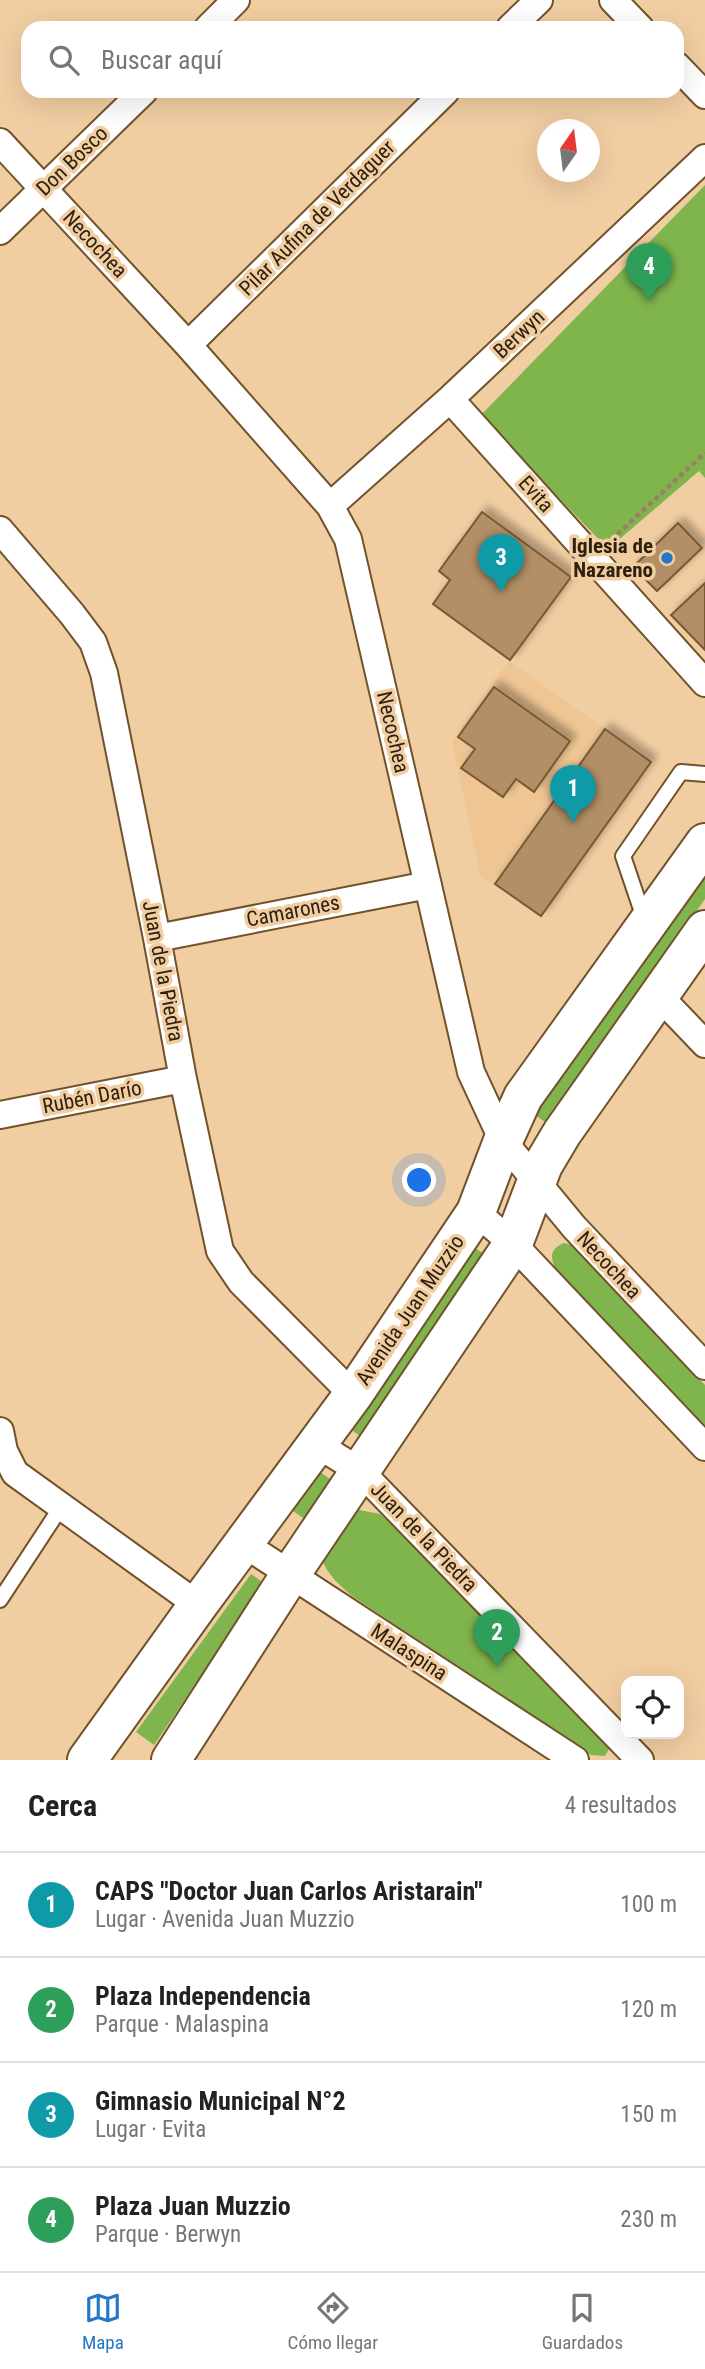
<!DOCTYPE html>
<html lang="es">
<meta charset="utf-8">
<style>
body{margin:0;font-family:"Roboto Condensed",sans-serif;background:#f2f2f2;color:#222}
.controls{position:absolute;right:21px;bottom:21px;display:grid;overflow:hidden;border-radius:14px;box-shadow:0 7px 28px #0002}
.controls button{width:63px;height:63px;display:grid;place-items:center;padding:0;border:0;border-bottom:2px solid #e0e0e0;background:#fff;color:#222;font:35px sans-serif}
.compass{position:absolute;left:537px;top:119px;width:63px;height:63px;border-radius:50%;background:#fff;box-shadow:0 7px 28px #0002;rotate:14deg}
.you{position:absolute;left:420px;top:1181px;width:24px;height:24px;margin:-18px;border:5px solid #fff;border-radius:50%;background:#1a73e8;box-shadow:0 0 0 10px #1a73e833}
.badge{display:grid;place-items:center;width:46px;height:46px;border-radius:50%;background:#2677c6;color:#fff;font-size:23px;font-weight:700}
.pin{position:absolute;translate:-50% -58px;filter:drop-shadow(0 2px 4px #0008)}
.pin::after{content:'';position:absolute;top:37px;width:24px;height:21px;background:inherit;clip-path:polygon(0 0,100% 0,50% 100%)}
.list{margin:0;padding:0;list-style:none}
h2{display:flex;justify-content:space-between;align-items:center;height:91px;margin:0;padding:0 28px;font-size:30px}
h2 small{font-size:23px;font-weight:400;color:#767676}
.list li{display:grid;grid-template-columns:46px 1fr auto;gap:21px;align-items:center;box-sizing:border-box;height:105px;padding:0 28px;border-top:2px solid #e0e0e0}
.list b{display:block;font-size:26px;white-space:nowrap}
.list p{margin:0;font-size:23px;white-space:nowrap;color:#767676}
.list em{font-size:23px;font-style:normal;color:#767676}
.icon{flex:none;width:38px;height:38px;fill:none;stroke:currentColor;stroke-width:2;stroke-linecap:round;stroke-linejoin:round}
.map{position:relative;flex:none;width:705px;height:1760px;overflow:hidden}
.search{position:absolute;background:#fff;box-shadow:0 7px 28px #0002;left:21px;right:21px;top:21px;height:77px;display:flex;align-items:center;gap:18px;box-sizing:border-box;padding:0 24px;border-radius:21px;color:#767676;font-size:26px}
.sheet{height:511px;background:#fff}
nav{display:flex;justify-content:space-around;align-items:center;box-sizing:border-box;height:98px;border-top:2px solid #e0e0e0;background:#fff;font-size:19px;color:#767676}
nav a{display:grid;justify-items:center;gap:4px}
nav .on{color:#2677c6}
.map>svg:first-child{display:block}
</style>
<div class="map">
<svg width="705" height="1760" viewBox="0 0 705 1760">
<defs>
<filter id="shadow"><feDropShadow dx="6" dy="-6" stdDeviation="3.5" flood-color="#0004"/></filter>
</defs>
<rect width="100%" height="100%" fill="#f1cda2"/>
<path fill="#eec593" d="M509 661 605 729 495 884 481 878 452 742Z"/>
<path fill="#80b44d" d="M705 185V478L699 471 608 549 480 416Z
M705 871V899L548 1124 535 1115Z
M564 1243 572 1245 705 1385V1427L556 1269C549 1257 551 1248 564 1243Z
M475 1248 488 1256 363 1438 350 1429Z
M320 1472 333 1481 306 1520 293 1511Z
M354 1509 380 1514 404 1535 605 1739 609 1749 605 1756 591 1755 352 1596C340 1585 327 1575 322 1559Z
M251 1574 264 1583 154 1745 136 1732Z"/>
<path fill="#b28f66" stroke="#795931" stroke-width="2" filter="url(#shadow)" d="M482 512 571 577 510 660 433 604 450 580 439 571Z
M678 523 702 548 657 591 633 567Z
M705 583V650L671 615Z
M494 687 570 741 534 792 516 779 503 797 461 768 475 749 458 737Z
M605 729 651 762 541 916 495 884Z"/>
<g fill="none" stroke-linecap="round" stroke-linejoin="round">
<g stroke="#71522a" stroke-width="18">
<path id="lane" d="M645 921 623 856 681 772 705 774
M0 1600 61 1507"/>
</g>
<g stroke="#71522a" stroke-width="30">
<path id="street" d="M613 0 640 28
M208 28 236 0
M510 28 539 0
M677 66 705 95
M0 142 188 345 330 506 348 539 471 1072 503 1141 574 1227 705 1366
M0 231 144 91
M188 345 446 91
M450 399 705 683
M330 506 450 399 705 158
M0 530 72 614 93 642 104 673 157 938 183 1079 220 1251 241 1282 353 1395
M157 938 428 885
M659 996 705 1044
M0 1115 183 1079
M476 1212 513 1244 705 1447
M0 1431 4 1451 15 1473 198 1605
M318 1445 360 1471 640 1760
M244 1544 575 1760"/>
</g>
<g stroke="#71522a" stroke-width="42">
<path id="secondary" d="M87 1760 198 1605 353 1395 476 1212 503 1141 523 1097 705 843
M171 1760 290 1575 513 1244 543 1165 562 1133 705 930"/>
</g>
<path stroke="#9b8161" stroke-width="4.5" stroke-dasharray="5 3.5" stroke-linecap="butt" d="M611 540 705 453"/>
<use href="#lane" stroke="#fff" stroke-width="14"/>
<use href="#street" stroke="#fff" stroke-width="26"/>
<use href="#secondary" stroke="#fff" stroke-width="38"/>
</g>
<circle fill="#2677c6" stroke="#f1cda2" stroke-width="2.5" cx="667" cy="558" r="7"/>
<g text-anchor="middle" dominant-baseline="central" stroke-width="7" stroke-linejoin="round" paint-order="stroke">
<g font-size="21" fill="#2e200f" stroke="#f1cda2">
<text transform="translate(72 161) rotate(-44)">Don Bosco</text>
<text transform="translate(317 218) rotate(-45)">Pilar Aufina de Verdaguer</text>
<text transform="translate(95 244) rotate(47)">Necochea</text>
<text transform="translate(519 334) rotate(-43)">Berwyn</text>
<text transform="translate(536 494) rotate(48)">Evita</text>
<text transform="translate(393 732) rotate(77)">Necochea</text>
<text transform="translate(293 911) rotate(-11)">Camarones</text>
<text transform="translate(163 971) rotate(79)">Juan de la Piedra</text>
<text transform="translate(92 1097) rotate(-11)">Rubén Darío</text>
<text transform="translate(609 1265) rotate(47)">Necochea</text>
<text transform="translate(410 1310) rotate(-56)">Avenida Juan Muzzio</text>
<text transform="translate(424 1537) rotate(46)">Juan de la Piedra</text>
<text transform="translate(409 1652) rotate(33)">Malaspina</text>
</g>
<g font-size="21" font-weight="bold" fill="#2e200f" stroke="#f1cda2" text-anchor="end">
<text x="653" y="546">Iglesia de<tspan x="653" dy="24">Nazareno</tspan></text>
</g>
</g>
</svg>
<div class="controls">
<button><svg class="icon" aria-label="locate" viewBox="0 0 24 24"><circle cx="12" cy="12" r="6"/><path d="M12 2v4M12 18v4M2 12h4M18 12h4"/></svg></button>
</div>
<svg class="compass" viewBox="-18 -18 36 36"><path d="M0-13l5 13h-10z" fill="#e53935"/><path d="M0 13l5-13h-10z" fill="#767676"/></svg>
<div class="you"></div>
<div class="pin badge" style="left:573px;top:823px;background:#0f9aa8">1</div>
<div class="pin badge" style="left:497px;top:1667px;background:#2e9e5b">2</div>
<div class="pin badge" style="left:501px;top:592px;background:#0f9aa8">3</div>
<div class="pin badge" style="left:649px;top:301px;background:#2e9e5b">4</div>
<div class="search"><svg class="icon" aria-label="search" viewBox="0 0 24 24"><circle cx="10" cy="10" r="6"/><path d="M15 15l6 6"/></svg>Buscar aquí</div>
</div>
<section class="sheet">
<h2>Cerca<small>4 resultados</small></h2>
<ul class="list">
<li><span class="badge" style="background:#0f9aa8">1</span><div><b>CAPS &quot;Doctor Juan Carlos Aristarain&quot;</b><p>Lugar · Avenida Juan Muzzio</p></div><em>100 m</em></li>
<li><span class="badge" style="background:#2e9e5b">2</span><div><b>Plaza Independencia</b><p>Parque · Malaspina</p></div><em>120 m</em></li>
<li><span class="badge" style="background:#0f9aa8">3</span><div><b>Gimnasio Municipal N°2</b><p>Lugar · Evita</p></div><em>150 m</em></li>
<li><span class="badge" style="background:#2e9e5b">4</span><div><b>Plaza Juan Muzzio</b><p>Parque · Berwyn</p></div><em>230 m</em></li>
</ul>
</section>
<nav>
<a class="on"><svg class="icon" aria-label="map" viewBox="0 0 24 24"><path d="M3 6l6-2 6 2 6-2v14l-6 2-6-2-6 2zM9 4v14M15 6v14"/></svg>Mapa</a>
<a><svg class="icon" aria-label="directions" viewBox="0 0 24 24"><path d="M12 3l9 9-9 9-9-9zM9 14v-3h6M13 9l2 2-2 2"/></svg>Cómo llegar</a>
<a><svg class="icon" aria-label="saved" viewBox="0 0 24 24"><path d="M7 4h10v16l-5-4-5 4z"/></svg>Guardados</a>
</nav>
